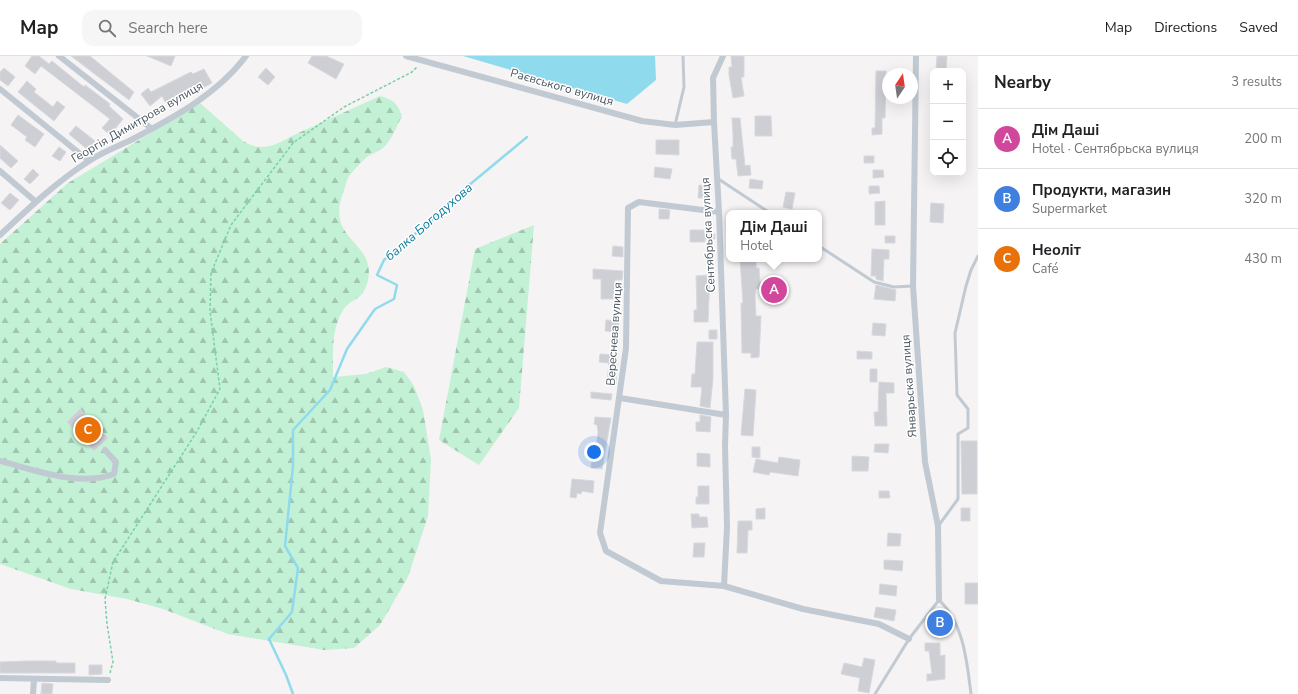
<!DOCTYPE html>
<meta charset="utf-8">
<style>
body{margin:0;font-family:"Nunito Sans",sans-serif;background:#f6f6f6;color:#202124}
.controls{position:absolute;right:12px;top:12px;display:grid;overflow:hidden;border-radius:8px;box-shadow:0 4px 16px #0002}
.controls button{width:36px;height:36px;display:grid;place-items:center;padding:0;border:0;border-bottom:1px solid #e0e0e0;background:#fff;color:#202124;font:20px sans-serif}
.compass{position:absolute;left:882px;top:12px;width:36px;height:36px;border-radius:50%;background:#fff;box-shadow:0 4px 16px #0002;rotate:13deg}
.you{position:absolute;left:594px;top:396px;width:14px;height:14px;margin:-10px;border:3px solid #fff;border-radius:50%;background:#1a73e8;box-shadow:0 0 0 6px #1a73e833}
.badge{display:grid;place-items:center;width:26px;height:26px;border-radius:50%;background:#d93025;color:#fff;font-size:13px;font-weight:700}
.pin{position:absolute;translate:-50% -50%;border:2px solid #fff;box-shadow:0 1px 4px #0006}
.popup{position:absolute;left:726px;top:154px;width:96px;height:52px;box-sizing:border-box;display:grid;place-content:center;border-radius:8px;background:#fff;filter:drop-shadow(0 1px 3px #0005);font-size:13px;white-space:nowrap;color:#757577}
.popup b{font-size:15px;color:#202124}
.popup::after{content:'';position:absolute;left:50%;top:100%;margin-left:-8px;border:8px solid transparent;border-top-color:#fff}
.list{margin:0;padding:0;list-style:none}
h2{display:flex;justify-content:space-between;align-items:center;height:52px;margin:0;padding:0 16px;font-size:17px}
h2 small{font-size:13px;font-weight:400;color:#757577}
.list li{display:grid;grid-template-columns:26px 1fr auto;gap:12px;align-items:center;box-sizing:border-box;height:60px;padding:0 16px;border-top:1px solid #e0e0e0}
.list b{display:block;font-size:15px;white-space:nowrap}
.list p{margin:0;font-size:13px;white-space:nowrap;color:#757577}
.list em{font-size:13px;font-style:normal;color:#757577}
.icon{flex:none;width:22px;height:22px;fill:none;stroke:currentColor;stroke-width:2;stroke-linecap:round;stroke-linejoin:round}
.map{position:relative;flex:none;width:978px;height:638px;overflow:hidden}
header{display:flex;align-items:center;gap:24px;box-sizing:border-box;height:56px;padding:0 20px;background:#fff;border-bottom:1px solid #e0e0e0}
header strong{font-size:19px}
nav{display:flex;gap:22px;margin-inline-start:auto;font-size:14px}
.search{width:280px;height:36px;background:#f6f6f6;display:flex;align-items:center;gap:10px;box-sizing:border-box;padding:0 14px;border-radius:12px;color:#757577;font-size:15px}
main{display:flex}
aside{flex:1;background:#fff}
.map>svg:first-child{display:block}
</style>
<header>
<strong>Map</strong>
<div class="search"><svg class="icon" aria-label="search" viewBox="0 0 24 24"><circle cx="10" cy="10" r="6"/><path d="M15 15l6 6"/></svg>Search here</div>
<nav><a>Map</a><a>Directions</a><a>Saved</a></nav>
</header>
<main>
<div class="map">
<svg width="978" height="638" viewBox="0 0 978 638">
<defs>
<pattern id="forest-firs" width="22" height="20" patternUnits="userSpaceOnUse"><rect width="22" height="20" fill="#c3f1d5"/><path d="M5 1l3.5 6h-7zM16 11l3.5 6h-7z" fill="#a0c6b0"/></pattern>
</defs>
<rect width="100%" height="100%" fill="#f5f3f3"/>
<path fill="url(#forest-firs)" d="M380 40C393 43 398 48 402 60 397 69 393 81 386 89 382 94 374 97 368 100 362 105 354 114 349 120 346 125 345 132 343 137 325 185 376 185 368 224 363 247 351 240 342 256 331 275 333 299 333 321L366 318 386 311 404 316 414 330 423 354 431 404 428 460 408 521 380 569 354 592 324 594 228 578 163 553 127 543 71 533 0 508V188L68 127 200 47 243 85C261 97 276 89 294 79Z
M534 169 519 352 479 409 439 384 475 193Z"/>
<path fill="#90daee" d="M463 0H655L656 24 627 48Z"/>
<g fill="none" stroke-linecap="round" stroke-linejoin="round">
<path stroke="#90daee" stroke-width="2.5" d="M293 638 286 619 269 583 292 556 298 512 285 490 293 410V374L330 334 347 293 375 253 394 243 397 229 377 219 384 204 433 163 462 135 527 81"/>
</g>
<path fill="#cdcfd5" stroke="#d7d9de" d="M32 0H39L49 8 52 5 84 31 85 29 110 48 109 50 123 63 110 79 102 72 110 63 41 10 35 18 25 10Z
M71 0H90L134 36 129 44Z
M147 0H175L171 10Z
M312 0H326L344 8 336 23 308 7Z
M731 0H744V21H741L744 40 733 42 729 19V11H732Z
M937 0H947L946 14H936Z
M4 12 15 21 8 30 0 24V16Z
M266 12 275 21 268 29 258 21Z
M204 13 212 27 203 32 201 29 187 36 186 34 165 46 162 40 150 50 141 38 148 32 151 36 191 16 193 18Z
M876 15H886L885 62H882V78L872 79V72H875Z
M27 25 36 33 34 36 53 51 57 45 65 51 54 65 18 36Z
M18 59 44 78 35 91 25 84 27 81 11 69Z
M755 60H771L772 80H755Z
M732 62H740L745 110 750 109 751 119 738 120 736 103H732L731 91H733V79Z
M76 70 95 85 88 94 69 78Z
M656 84H679V99L656 98Z
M0 89 18 105 11 112 0 102Z
M59 91 66 96 60 105 52 100Z
M864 100H874V107H864Z
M655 111 672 113 670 123 654 121Z
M33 113 39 119 30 128 24 123Z
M873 114H883L884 121 873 122Z
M750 123 763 125 762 133 749 132Z
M699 129 711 130 710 142H698Z
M869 130H879L880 137 869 138Z
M786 136 795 137 792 153 783 151Z
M10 137 19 144 10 154 1 147Z
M885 145V169H875V146Z
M931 147 944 148 943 167 930 166Z
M659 153 670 154 669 163H659Z
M690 174H704V177L715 178V183H705V186H690Z
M885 180H895V187H885Z
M613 190 623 191V201L612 200Z
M872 193 889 194V203H884L883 225 876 223V220H871Z
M740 203H756V212H759L760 226H763L764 233H756L755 239 756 260H761L759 301 751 302V297H742L741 247H743Z
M593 213 623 215 622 224H615V243H601V223H593Z
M710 219 708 266H694V254H697L696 220Z
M876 229 896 234 895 245 874 243Z
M606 264 619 265 618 276 605 275Z
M873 267 886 268 885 280 872 279Z
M709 274H717V283H709Z
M697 286H713V322L710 352 700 350 702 331H691L692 318H695Z
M857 295 872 296V303H857Z
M600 298 617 299 616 328H607L609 307 599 306Z
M870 313H877V326H870Z
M879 326 894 327V337H886L887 370H875L874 356H878Z
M745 333 756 334 753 380 741 379Z
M591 336 612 338 611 344 591 342Z
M80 353 108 382 94 395 67 366Z
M700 359 711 361 710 376 696 375V366H700Z
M595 361 611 362 602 413 591 412 592 401 595 402 598 376 597 369 594 368Z
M961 385H977V438H962Z
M875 388H889L888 397 874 396Z
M752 391H760V402L752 401Z
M697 397 710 398V411L697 410Z
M852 400 869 401 868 415H852Z
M779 401 800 404 798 420 770 416 769 419 753 416 756 403 778 407Z
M572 423 594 425 593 437 582 435 581 438 577 437 576 442 570 441Z
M698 430H709V448H696V441H698Z
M879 435H889L890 442H879Z
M765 452V463H756V453Z
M961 452H970V465H961Z
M691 458H699V461H707L708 471 692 472Z
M738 465H752V474H748L747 497H737Z
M888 477 901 478 900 490H887Z
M694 487H705L704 501H693Z
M884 504 903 505 902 515 884 513Z
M965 527H978V548H965Z
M880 528 897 530 896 540 879 538Z
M876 551 896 554 894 565 874 561Z
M934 561 947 562V572H933Z
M925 587H940V600L945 599V623L927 625V618H932L929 595H925Z
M864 602 875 604 869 637 858 635 860 622 841 618 844 607 862 611Z
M26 605H56V607H75V617H0V606Z
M89 609H102V618L89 619Z
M42 627 53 628 52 638H41Z"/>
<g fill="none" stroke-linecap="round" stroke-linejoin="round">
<path stroke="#7ad0a6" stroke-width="1.5" stroke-dasharray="3 2" stroke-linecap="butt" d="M110 617 113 606 107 568 105 543 113 506 196 377 220 333 210 255 211 217 231 169 293 87 344 51 412 16 417 11"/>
<path stroke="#c1cad2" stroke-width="3" d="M675 69 684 31 683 0
M717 122 770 157
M819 190 874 226 894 231 913 230
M939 469 958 443V378L968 372V353L957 339 955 277 966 230 971 214 978 200
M875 638 909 583 939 544C964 567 967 607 971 638"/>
<path stroke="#c1cad2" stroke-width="6" d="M59 0 152 73
M406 0 642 65 675 69 714 66
M723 0 713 22 714 66 719 156 726 359 725 390 727 471 724 530
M916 0 913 230 925 406 938 470 939 544
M0 33 89 105
M0 115 35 145
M719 156 639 146 628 152 626 292 600 477 606 495 661 525 724 530 803 553 879 568 909 583
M0 179C28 153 56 126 89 105 101 97 116 91 129 85 171 63 217 39 246 0
M620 342 726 359
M0 405C35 414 78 431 114 418L116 406 105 394
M0 622 108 624
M33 638 34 623"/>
</g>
<g text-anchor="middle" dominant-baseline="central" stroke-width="3" stroke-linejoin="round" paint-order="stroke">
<g font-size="12" fill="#4a5661" stroke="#fff">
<text transform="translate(562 31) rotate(16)">Раєвського вулиця</text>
<text transform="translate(137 66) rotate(-30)">Георгія Димитрова вулиця</text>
<text transform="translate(708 179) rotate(-93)">Сентябрьска вулиця</text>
<text transform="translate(614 278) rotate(-86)">Вереснева вулиця</text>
<text transform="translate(909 330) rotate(-94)">Январьска вулиця</text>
</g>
<g font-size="13" font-style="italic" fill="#0c7c9b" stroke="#fff">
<text transform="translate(429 166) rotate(-41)">балка Богодухова</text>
</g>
</g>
</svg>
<div class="controls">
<button>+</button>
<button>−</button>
<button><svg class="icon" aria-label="locate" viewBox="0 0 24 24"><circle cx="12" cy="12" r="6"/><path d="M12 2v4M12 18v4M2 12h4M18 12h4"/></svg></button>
</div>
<svg class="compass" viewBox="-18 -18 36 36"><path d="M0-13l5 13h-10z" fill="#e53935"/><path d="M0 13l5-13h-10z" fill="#757577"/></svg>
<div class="you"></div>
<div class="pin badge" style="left:774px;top:234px;background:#d1479c">A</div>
<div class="popup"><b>Дім Даші</b>Hotel</div>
<div class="pin badge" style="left:940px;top:567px;background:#3f7fe0">B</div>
<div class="pin badge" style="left:88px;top:374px;background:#e8710a">C</div>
</div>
<aside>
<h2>Nearby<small>3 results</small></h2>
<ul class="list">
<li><span class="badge" style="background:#d1479c">A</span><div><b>Дім Даші</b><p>Hotel · Сентябрьска вулиця</p></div><em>200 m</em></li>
<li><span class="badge" style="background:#3f7fe0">B</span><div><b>Продукти, магазин</b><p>Supermarket</p></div><em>320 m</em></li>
<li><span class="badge" style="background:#e8710a">C</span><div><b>Неоліт</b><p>Café</p></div><em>430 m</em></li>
</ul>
</aside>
</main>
